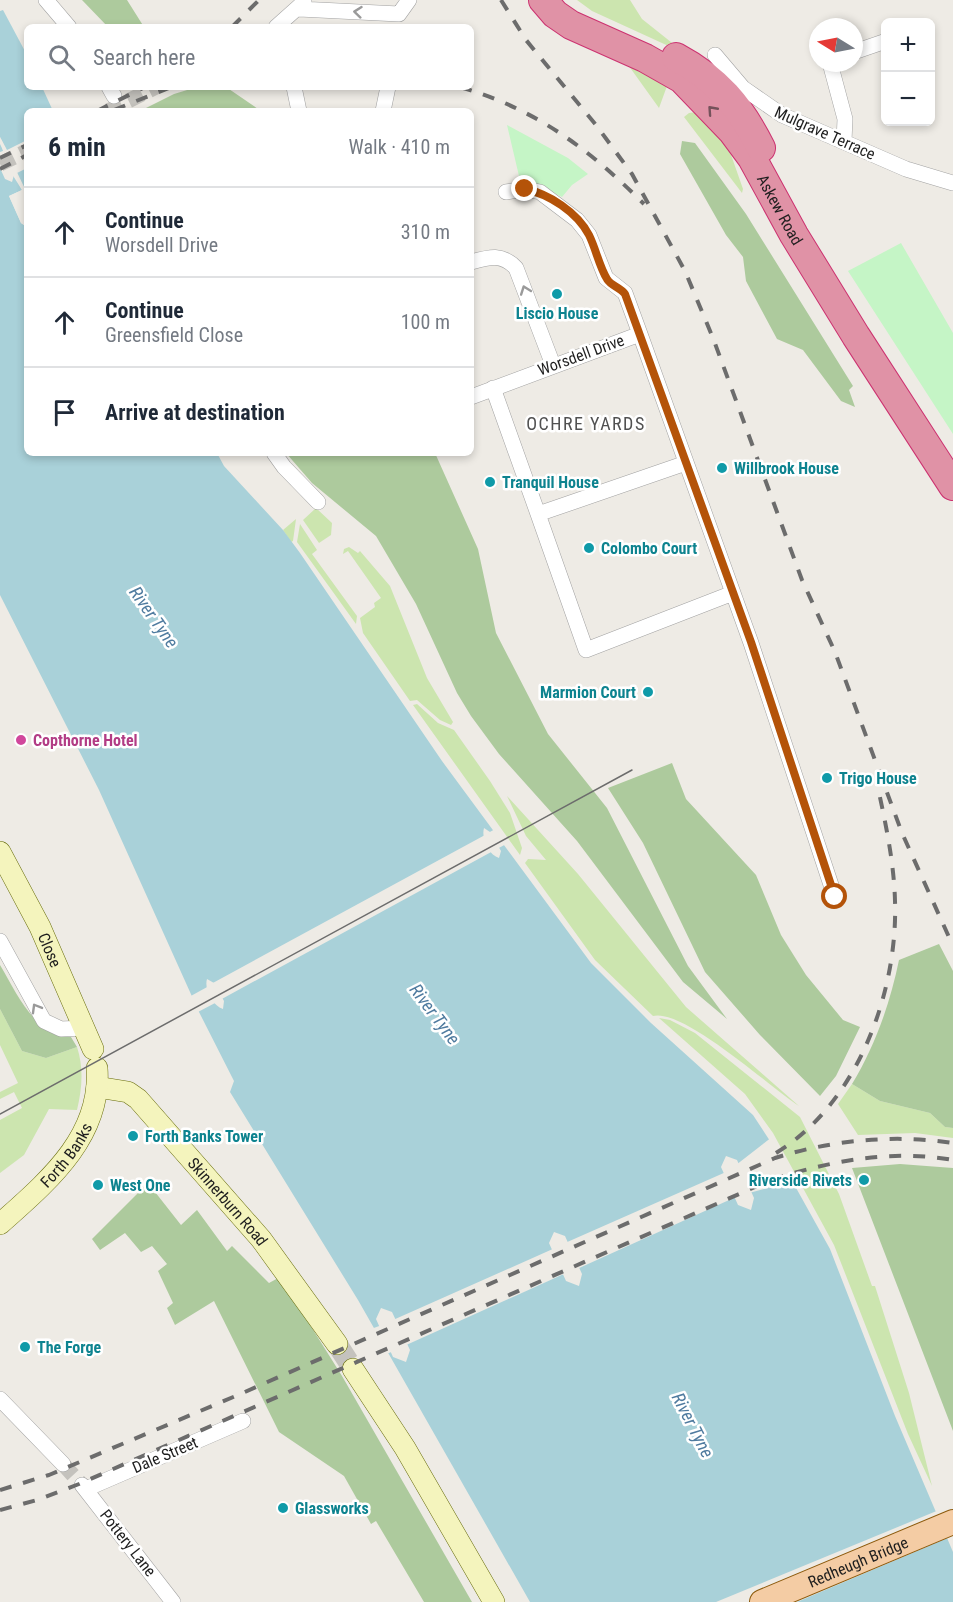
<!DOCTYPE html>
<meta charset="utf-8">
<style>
body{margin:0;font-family:"Roboto Condensed",sans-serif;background:#f6f6f7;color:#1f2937}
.controls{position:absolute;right:18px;top:18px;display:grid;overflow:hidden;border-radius:9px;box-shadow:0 3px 9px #0003}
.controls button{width:54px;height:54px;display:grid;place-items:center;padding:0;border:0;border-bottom:2px solid #e0e1e3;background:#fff;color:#1f2937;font:30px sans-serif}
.compass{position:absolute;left:809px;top:18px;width:54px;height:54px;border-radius:50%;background:#fff;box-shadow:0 3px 9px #0003;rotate:280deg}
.stop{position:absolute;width:18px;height:18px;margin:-14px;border:4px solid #b45309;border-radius:50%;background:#fff}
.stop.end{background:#b45309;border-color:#fff;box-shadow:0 2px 6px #0008}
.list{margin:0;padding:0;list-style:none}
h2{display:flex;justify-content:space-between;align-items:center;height:78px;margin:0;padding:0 24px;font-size:26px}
h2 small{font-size:20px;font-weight:400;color:#747a83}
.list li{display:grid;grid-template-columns:39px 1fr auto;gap:18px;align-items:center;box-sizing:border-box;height:90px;padding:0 24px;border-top:2px solid #e0e1e3}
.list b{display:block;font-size:22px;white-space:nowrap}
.list p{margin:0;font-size:20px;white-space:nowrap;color:#747a83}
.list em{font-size:20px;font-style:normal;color:#747a83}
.icon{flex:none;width:33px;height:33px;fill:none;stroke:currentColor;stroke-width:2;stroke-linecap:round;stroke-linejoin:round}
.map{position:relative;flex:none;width:953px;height:1602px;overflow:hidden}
.search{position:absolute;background:#fff;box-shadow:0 3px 9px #0003;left:24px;top:24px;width:450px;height:66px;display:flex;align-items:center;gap:15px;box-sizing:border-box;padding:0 21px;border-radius:9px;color:#747a83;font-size:22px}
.panel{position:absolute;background:#fff;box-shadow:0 3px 9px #0003;left:24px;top:108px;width:450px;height:348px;border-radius:9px}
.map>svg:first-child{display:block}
</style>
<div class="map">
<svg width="953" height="1602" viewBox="0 0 953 1602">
<rect width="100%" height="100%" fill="#eeebe5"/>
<path fill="#cce5af" d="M577 0H630L642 19 686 54 592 11Z
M626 62 667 86 659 108Z
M696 112 729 149 743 189 742 193 684 117 689 113Z
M316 508 332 523 331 535 319 543 303 520Z
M296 519 293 541 291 542 283 530Z
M300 524 317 550 312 554 357 616 356 624 297 542Z
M349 547 358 553 360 551 390 586 427 678 453 722 451 725 440 720 417 700 410 701 363 633 360 618 375 607 374 603 381 598 348 551 343 554 344 549Z
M417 704 438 723 454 730 490 781 510 813 522 848 520 855 413 705Z
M507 796 578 874 686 1007 799 1106C770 1087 683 1008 653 1016L595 960 525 863 528 859 546 860 526 836Z
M0 1009 22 1051 46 1058 77 1047C84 1068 82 1089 77 1110L49 1109 24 1155 0 1173V1120L22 1108 14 1092 0 1099V1092L18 1083 0 1045Z
M659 1018 670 1020 695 1033 800 1117 839 1194 872 1286H875L909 1393 932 1486 908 1434 834 1245 773 1133 745 1094Z
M852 1084 880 1101 930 1113 945 1127 953 1128V1138L915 1133 858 1135 838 1104Z"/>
<path fill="#adca9d" d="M82 0H127L144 27H108Z
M197 87H226L261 111H140L174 94Z
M682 141 695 143 746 214 853 386 849 390 855 407 841 401 803 350 777 339 746 281 743 257 726 235 680 154Z
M286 453H435L478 549 496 633 548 734 607 808 688 966 727 1019 683 982 577 841 499 754 471 716 457 693 416 604 376 536 312 483Z
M672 763 686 799 756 875 781 935 806 975 843 1020 860 1027 836 1076 820 1096 760 1035 705 972 643 843 608 788Z
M939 944 953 971V1128L945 1127 930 1113 880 1101 852 1084C875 1046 890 1004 899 960Z
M0 965C18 995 32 1032 71 1037L77 1047 46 1058 22 1051 0 1009Z
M900 1164 953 1168V1431L852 1168Z
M148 1183 181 1225 197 1210 227 1251 232 1246 269 1283 280 1277 342 1376 472 1602H424L376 1521 371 1524 344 1476 279 1432 214 1301 175 1325 167 1308 173 1303 158 1271 167 1264 152 1246 141 1252 125 1233 100 1250 92 1239Z"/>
<path fill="#c5f5c6" d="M507 125 568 158 588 174 572 185 562 197 519 176Z
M901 243 953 333V434L848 271Z"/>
<path fill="#a9d1d9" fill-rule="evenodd" d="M3 10 27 55V87H42L53 111H27V193L0 137V11Z
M0 144 22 190 9 196 21 223 27 227V453H217L224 466 283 530 300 553 442 761 591 963 651 1023 753 1115 770 1141 830 1249 895 1416 953 1552V1602H530L358 1300 230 1092 234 1081 199 1012 99 790 0 595V168L5 179 12 182 14 175 3 151 0 152ZM484 828 490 832 501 851 499 858C489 855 481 839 484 828ZM207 979 214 983 224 1001 223 1009C212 1005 204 989 207 979ZM726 1156 737 1160 754 1198 751 1210 738 1205 721 1167ZM554 1232 565 1236 582 1274 579 1286 566 1281 549 1243ZM381 1308 392 1312 410 1350 406 1362 393 1357 376 1319Z"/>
<path fill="#eeebe5" d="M0 137 7 150 27 140V168L17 173 27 196 23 192 13 197 27 227 21 223 9 196 22 190 0 155 3 151Z
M497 828 508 843 497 849 488 833Z
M485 835 493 851 220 1000 211 984Z
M209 986 217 1002 196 1013 189 997Z
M772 1137 797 1180 749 1193 736 1165Z
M726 1172 738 1196 577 1269 565 1243Z
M555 1248 566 1273 404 1346 393 1320Z
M382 1325 394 1351 386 1354 371 1329Z
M939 1510 950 1537 797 1602H716Z"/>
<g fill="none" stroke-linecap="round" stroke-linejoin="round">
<path stroke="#c4c2bd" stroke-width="15" stroke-dasharray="15 8" stroke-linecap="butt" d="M108 111 156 87
M0 164 27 151
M63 1464 82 1485"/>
<path stroke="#c4c2bd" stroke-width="21" stroke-dasharray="21 10" stroke-linecap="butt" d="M337 1344 353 1369"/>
<g stroke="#a2a2a2" stroke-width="16">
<path id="street" d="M46 0 69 27
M299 9 399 14 409 0
M276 27 304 2
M854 52 886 41
M715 55 743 88 782 115 906 169 953 183
M830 63 845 119 844 141
M109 87 114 96
M294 87 299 111
M383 111 388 87
M506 192 525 189 540 192 577 220 589 235 606 278 625 293 640 334
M471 262C489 257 502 253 516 268L553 365
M493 388 538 514 686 463
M471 397 640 334 751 643 835 897
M274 453 284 467 318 502
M538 514 586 650 733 593
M0 941 44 1021 61 1029 85 1028
M0 1399 63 1464
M82 1485 173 1602
M86 1489 243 1421"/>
</g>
<g stroke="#686d0d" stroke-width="22">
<g id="secondary">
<path id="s1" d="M0 852 40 927 93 1049"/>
<path id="s2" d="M97 1087 128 1092 138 1099 261 1239 337 1344"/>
<path id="s3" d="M0 1224C47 1182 102 1137 97 1068"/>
<path d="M353 1369 405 1448 494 1602"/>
</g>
</g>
<g stroke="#8c5a0c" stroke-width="26">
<g id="primary">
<path id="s4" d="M762 1602 953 1522"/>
</g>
</g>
<g stroke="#cc3270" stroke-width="30">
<g id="highway">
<path id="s5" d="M543 0 555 14 571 25 645 58 682 79 732 131 752 158 794 235 856 336 953 486"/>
<path d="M676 57C717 79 740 106 761 148"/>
</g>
</g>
<use href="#street" stroke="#fff" stroke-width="15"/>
<use href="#secondary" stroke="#f4f4bd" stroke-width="21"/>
<use href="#primary" stroke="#f4cca4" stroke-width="24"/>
<use href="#highway" stroke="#e092a6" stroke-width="28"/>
<path stroke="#6c6c6c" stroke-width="1.5" d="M0 1114 632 770"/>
<path stroke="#6c6c6c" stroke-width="4" stroke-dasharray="12 12" stroke-linecap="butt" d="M501 0 526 40 596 125 632 174 685 271 713 338 802 580 835 652 902 833 953 946
M232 27 259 0
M460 87C536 109 589 149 644 204
M114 110 171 87
M97 111 145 87
M0 158 27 145
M0 169 27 155
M776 1153C857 1104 898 993 895 901 894 863 886 825 878 788
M0 1490 49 1475 238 1395 775 1158C832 1140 894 1134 953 1143
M0 1510 37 1500 79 1484 771 1180C830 1161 891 1149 953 1160"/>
</g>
<defs><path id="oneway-chevron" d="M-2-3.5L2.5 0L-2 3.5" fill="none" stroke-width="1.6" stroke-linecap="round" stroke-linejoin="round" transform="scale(1.5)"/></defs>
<g stroke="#9a9a9a">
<use href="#oneway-chevron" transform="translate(358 12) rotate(-174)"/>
<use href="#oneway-chevron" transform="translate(525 290) rotate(-110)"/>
<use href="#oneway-chevron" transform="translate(36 1008) rotate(-120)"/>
</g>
<use stroke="#75525b" href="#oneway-chevron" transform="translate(712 110) rotate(-132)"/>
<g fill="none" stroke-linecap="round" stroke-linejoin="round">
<path stroke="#b45309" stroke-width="8" d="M525 189C549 194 577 212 589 235 596 249 599 266 607 279 611 286 620 287 625 294L751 642 835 897"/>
</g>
<g fill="#0f9aa8" stroke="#fff" stroke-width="2">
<circle cx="557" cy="294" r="6"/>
<circle cx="722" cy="468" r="6"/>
<circle cx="490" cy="482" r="6"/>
<circle cx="589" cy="548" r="6"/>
<circle cx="648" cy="692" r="6"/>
<circle cx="827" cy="778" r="6"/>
<circle cx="133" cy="1136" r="6"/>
<circle cx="864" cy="1180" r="6"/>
<circle cx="98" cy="1185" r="6"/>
<circle cx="25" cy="1347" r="6"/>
<circle cx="283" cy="1508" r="6"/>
</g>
<circle fill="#d1479c" stroke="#fff" stroke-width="2" cx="21" cy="740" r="6"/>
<g text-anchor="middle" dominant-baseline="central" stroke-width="5" stroke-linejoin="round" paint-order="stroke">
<g font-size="16" fill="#1e1e1e" stroke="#fff">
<text transform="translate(825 133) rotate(24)">Mulgrave Terrace</text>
<text stroke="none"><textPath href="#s5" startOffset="326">Askew Road</textPath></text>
<text transform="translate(581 355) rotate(-20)">Worsdell Drive</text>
<text stroke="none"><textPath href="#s1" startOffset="110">Close</textPath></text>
<text stroke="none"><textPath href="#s3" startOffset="96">Forth Banks</textPath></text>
<text stroke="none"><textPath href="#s2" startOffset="180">Skinnerburn Road</textPath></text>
<text transform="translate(165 1455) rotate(-23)">Dale Street</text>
<text transform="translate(128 1543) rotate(52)">Pottery Lane</text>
<text stroke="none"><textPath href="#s4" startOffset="104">Redheugh Bridge</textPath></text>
</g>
<g font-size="16" font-weight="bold" fill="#0d838f" stroke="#fff" text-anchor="start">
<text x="557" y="313" text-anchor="middle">Liscio House</text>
<text x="734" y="468">Willbrook House</text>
<text x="502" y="482">Tranquil House</text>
<text x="601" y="548">Colombo Court</text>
<text x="636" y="692" text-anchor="end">Marmion Court</text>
<text x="839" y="778">Trigo House</text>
<text x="145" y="1136">Forth Banks Tower</text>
<text x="852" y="1180" text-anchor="end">Riverside Rivets</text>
<text x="110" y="1185">West One</text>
<text x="37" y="1347">The Forge</text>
<text x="295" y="1508">Glassworks</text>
</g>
<g font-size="16" font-weight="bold" fill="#b23c85" stroke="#fff" text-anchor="start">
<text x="33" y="740">Copthorne Hotel</text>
</g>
<g font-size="18" letter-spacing="1.5" fill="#515151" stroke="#fff">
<text x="586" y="423">OCHRE YARDS</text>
</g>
<g font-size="18" font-style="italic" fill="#4f7b9f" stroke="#fff">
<text transform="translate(154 617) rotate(55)">River Tyne</text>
<text transform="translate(435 1014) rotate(53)">River Tyne</text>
<text transform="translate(693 1425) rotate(63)">River Tyne</text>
</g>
</g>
</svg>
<div class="controls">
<button>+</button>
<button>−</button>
</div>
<svg class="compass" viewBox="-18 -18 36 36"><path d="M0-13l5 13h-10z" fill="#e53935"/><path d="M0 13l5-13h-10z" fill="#747a83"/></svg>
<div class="stop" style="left:835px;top:897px"></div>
<div class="stop end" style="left:525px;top:189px"></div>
<div class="search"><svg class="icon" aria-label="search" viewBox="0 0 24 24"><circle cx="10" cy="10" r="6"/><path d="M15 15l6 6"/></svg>Search here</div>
<section class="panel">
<h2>6 min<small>Walk · 410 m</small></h2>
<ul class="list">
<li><svg class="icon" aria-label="ahead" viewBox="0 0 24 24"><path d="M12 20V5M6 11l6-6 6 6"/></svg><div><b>Continue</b><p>Worsdell Drive</p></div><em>310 m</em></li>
<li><svg class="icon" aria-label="ahead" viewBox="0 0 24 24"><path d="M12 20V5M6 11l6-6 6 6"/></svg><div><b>Continue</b><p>Greensfield Close</p></div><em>100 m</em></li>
<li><svg class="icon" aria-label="arrive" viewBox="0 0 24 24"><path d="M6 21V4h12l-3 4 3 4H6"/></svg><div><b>Arrive at destination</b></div></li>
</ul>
</section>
</div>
